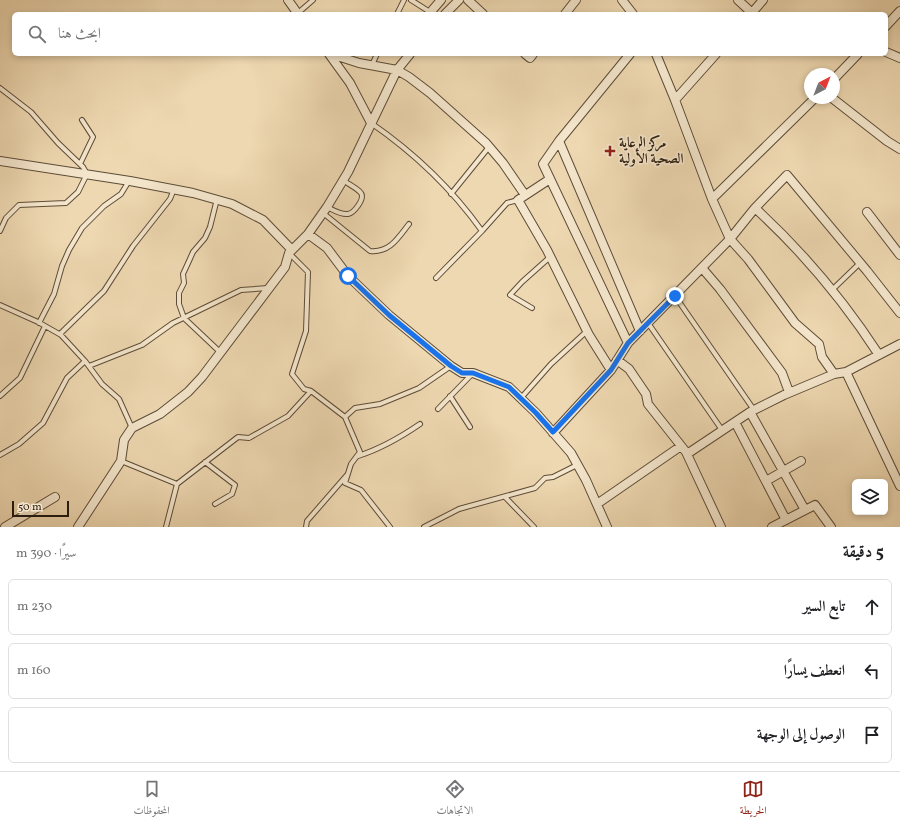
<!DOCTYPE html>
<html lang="ar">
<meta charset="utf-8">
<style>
body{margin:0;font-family:Vollkorn,Amiri,serif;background:#f6f6f6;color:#202124;direction:rtl}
.controls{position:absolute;right:12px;bottom:12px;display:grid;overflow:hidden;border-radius:6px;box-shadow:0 2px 6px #0003}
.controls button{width:36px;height:36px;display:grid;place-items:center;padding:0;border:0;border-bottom:1px solid #e0e0e0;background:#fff;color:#202124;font:20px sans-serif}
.compass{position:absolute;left:804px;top:68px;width:36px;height:36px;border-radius:50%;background:#fff;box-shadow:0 2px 6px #0003;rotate:42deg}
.scale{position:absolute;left:12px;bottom:10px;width:57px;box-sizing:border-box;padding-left:4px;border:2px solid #2d1d0f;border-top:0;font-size:11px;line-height:14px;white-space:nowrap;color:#2d1d0f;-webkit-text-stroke:3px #f4e6cc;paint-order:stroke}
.stop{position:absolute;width:12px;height:12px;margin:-9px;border:3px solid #1a73e8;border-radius:50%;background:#fff}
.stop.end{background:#1a73e8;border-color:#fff;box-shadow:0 1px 4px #0008}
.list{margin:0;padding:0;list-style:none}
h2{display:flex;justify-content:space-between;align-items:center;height:52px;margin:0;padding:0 16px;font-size:17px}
h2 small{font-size:13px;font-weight:400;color:#757577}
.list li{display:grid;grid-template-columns:26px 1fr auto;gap:12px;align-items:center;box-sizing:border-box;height:56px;margin:0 8px 8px;padding:0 8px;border:1px solid #e0e0e0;border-radius:6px}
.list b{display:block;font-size:15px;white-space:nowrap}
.list em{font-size:13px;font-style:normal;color:#757577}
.icon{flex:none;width:22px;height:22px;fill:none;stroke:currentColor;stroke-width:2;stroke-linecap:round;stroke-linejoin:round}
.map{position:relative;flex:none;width:900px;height:527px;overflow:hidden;direction:ltr}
.search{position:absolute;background:#fff;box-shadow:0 2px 6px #0003;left:12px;right:12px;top:12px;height:44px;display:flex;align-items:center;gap:10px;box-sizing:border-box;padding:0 14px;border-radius:6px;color:#757577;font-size:15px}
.sheet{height:244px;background:#fff}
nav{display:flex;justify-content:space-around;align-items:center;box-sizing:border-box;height:56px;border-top:1px solid #e0e0e0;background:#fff;font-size:11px;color:#757577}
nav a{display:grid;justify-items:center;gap:2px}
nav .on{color:#8f2418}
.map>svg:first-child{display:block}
</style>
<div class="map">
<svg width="900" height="527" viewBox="0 0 900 527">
<rect width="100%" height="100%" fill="#eed8b1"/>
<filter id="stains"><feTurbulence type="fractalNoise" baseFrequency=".005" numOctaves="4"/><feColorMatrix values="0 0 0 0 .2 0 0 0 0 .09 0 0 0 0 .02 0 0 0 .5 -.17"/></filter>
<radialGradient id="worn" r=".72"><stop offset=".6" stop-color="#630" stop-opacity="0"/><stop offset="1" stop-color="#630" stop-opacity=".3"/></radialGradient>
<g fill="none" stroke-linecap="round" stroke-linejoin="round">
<g stroke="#5d4c38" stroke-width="6">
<path id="service" d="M411 0 430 12
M298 13 313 0
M397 14 404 0
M372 65 377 54
M0 88 31 112 58 143 83 167 87 174 78 192 66 203 19 205 6 218 0 231
M371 123C413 152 452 189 482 231L507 203 518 200
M80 164 93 137 82 120
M451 194 489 147
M217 199 210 227 205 238 193 252 189 261 183 274 184 283 179 293V304L184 318 220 352
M327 207C333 210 341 215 348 214 354 213 365 199 361 193 357 188 348 184 343 180
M323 213 370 251C390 253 398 238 409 224
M289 253 308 272 306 331 292 374 304 389 311 391 345 417
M436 278 482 231
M833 289 860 263
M675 296 754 410
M0 305 38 322 61 335 85 361 102 384 119 399 132 428
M532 308 510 295 522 282 550 257
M39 323 54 294 62 266 69 250 82 228 104 206 121 194 129 181
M648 323 722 430
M60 334 104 291 133 246 170 199 174 189
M89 366 142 345 173 323 241 290 268 288
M0 396 20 378 45 326
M450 396 470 427
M521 398 551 364 587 331
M438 409 473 373
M0 455 19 444 43 423 67 378 85 361
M358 456C380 449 401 437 420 424
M121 461 177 484 238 437 249 438 288 416 311 391
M205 462 235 485 232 494 215 504
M506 498 534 527
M166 527 177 484
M306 527 307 521 347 475
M390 527 361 490 345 483 351 464 360 452 345 417 355 408 380 404 419 388 451 366
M424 527 459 509 535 488 545 478 553 477 577 465"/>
</g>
<g stroke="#5d4c38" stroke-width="10">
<path id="minor" d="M288 0 298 14
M468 0 483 14
M622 0 633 14
M738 0 752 13
M429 14 441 0
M445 14 459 0
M565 14 576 0
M751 14 763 0
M886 26 900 11
M886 52 900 58
M329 54 350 83 371 123
M331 54 359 63 397 70 409 77 430 93 486 143 503 163 525 195
M525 54 530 58 533 54
M630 54 559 141 640 331
M656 54 675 100
M834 79 858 54
M832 98 887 141 900 149
M559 141 543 164 628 343
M0 161 130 181 193 193 232 204 263 220 292 250
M550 179 518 200 547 250 589 335 611 370
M712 199 675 100 716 54
M755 208 730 239 748 259 795 323 819 344 822 357 834 374 846 372 900 344
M867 212 900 255
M308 234 327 248 348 276 389 315 451 366 462 373H473L509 387 536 413 571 453 586 480 607 527
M702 268 720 289 782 373 789 392
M879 355C844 301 803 252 755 208L787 175 867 271 900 313
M617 360 629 369 646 394 648 404 686 452 721 527
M846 372 900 486
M750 412 805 510
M735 422 786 520
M553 433 611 370 628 343 730 239 712 199 815 98
M687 454 750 412 784 395 834 374
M766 481 801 461
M597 504 681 446
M5 527 55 497
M78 527 121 461 124 440 132 428 160 414 188 392 202 377 285 267 289 253 308 234 327 207 348 172 397 70 410 54
M772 527 815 505 831 527"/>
</g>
<use href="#service" stroke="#f4e6cc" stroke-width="4"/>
<use href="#minor" stroke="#f4e6cc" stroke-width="8"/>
</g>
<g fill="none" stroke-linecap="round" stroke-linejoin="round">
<path stroke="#1a73e8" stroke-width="5" d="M348 276 389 315 451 366 462 373H473L509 387 536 413 553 432 611 370 628 343 675 296"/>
</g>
<path fill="#8f2418" stroke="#f4e6cc" stroke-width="1.5" d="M608 145h4v4h4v4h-4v4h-4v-4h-4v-4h4z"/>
<g text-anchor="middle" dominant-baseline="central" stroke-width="3.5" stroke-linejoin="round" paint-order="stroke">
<g font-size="14" font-weight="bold" fill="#2d1d0f" stroke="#f4e6cc" text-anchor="start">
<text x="619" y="143">مركز الرعاية<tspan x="619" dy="16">الصحية الأولية</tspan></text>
</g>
</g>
<rect width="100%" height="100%" filter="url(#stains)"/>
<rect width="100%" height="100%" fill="url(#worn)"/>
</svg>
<div class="controls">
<button><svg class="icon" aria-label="layers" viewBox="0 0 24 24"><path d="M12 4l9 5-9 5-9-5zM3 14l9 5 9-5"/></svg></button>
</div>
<svg class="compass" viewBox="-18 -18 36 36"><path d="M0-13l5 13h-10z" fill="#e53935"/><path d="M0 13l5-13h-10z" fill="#757577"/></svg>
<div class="scale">50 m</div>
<div class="stop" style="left:348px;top:276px"></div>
<div class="stop end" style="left:675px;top:296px"></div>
<div class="search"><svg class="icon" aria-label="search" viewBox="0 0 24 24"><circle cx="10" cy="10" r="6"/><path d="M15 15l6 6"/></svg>ابحث هنا</div>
</div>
<section class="sheet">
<h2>5 دقيقة<small>سيرًا · 390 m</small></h2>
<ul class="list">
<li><svg class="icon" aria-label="ahead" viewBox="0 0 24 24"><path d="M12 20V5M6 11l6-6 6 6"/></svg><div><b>تابع السير</b></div><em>230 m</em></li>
<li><svg class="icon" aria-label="left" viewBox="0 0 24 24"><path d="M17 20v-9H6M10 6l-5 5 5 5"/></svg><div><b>انعطف يسارًا</b></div><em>160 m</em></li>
<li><svg class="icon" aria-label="arrive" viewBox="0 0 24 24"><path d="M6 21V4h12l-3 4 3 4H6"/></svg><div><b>الوصول إلى الوجهة</b></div></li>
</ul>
</section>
<nav>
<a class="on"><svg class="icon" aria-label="map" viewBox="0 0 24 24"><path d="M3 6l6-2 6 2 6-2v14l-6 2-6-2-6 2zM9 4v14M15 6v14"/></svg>الخريطة</a>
<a><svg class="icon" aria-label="directions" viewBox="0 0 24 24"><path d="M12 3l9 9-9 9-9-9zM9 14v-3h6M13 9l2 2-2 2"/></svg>الاتجاهات</a>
<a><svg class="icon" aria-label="saved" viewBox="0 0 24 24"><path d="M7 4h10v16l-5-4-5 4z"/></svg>المحفوظات</a>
</nav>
